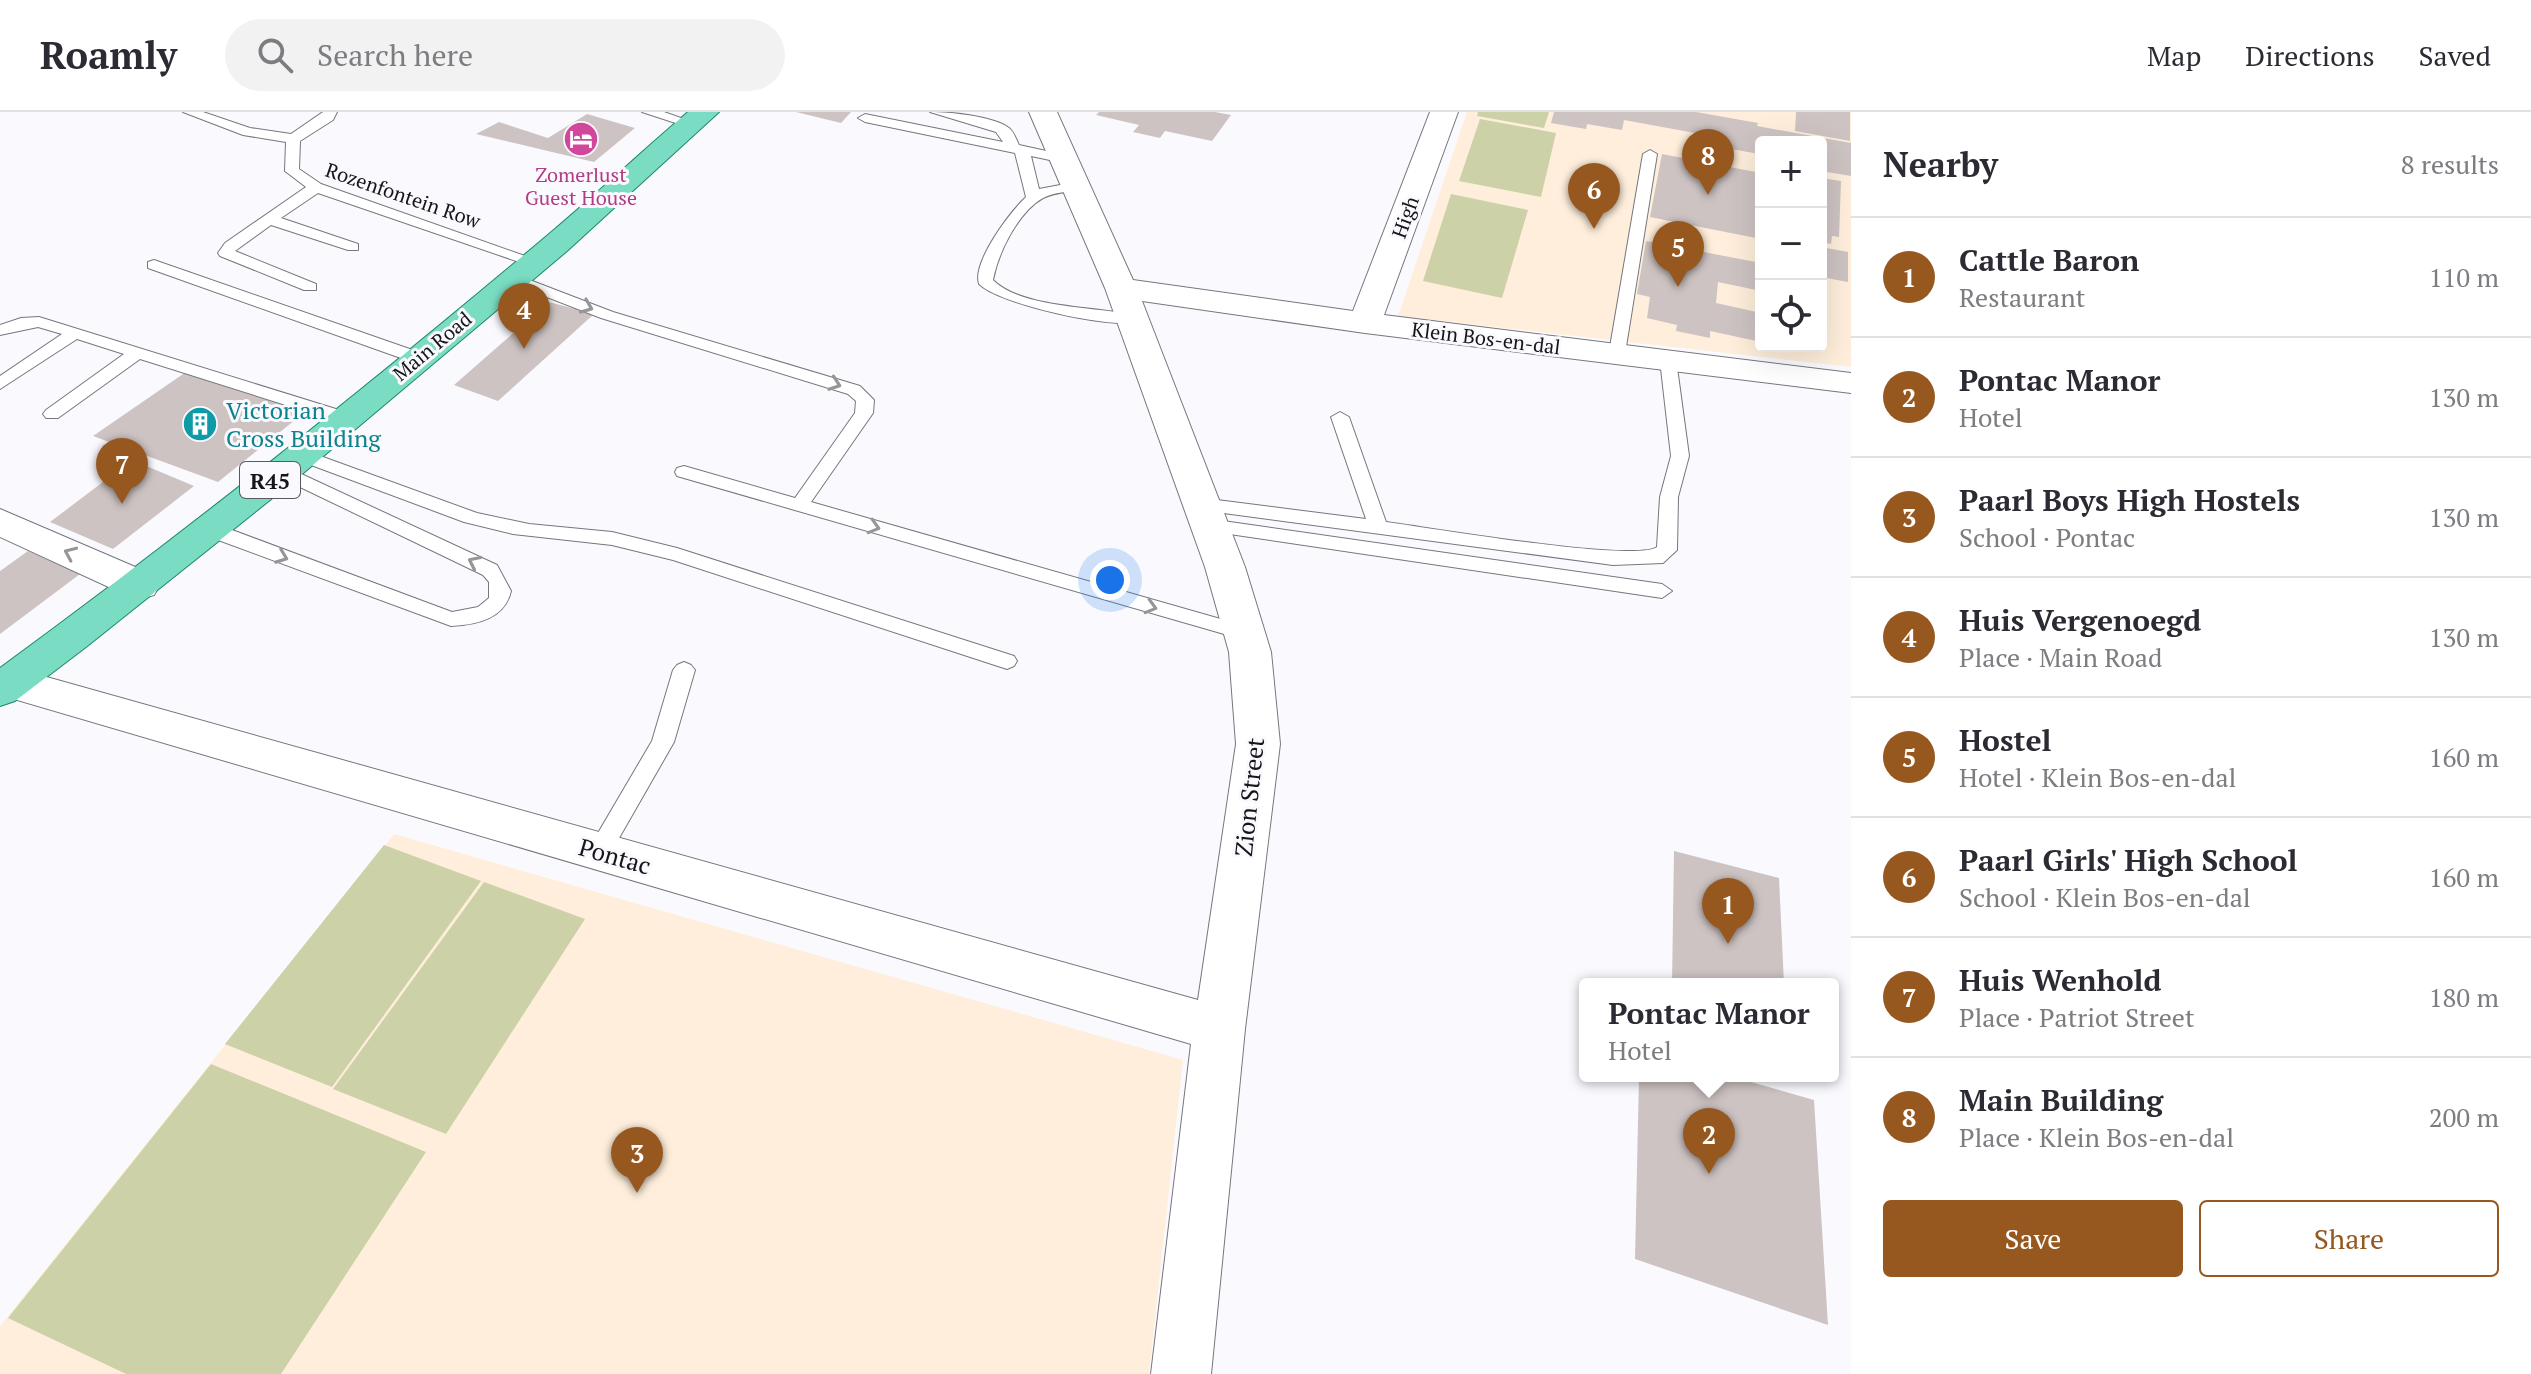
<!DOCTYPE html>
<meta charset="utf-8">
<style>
body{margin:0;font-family:"PT Serif",serif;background:#f2f2f3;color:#2b2b33}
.controls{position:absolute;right:24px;top:24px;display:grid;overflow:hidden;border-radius:8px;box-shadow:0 8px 32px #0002}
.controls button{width:72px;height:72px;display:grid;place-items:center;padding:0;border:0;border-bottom:2px solid #e1e1e2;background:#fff;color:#2b2b33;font:40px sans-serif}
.you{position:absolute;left:1110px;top:468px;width:28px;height:28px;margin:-20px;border:6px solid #fff;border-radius:50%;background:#1a73e8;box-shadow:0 0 0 12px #1a73e833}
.badge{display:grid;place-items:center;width:52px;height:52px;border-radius:50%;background:#97581f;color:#fff;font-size:26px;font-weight:700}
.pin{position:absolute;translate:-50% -66px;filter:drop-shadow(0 2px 4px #0008)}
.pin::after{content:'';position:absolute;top:42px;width:28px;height:24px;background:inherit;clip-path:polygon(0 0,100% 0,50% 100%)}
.popup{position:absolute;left:1579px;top:866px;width:260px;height:104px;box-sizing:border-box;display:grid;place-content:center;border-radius:8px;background:#fff;filter:drop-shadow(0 2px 6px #0005);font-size:26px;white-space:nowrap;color:#7c7c81}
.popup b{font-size:30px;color:#2b2b33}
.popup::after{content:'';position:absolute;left:50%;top:100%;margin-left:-16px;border:16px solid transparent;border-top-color:#fff}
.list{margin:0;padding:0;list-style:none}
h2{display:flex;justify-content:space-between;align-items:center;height:104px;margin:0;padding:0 32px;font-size:34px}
h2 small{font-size:26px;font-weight:400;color:#7c7c81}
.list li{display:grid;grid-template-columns:52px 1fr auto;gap:24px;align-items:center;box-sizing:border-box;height:120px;padding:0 32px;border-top:2px solid #e1e1e2}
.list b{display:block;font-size:30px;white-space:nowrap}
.list p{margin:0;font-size:26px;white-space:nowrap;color:#7c7c81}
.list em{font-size:26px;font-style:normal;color:#7c7c81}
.actions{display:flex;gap:16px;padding:24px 32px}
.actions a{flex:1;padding:18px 0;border:2px solid #97581f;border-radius:8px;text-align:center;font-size:28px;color:#97581f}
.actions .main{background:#97581f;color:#fff}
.icon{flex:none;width:44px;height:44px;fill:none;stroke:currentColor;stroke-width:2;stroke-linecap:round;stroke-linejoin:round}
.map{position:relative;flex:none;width:1851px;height:1262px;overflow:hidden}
header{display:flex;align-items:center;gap:48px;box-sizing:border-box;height:112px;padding:0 40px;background:#fff;border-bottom:2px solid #e1e1e2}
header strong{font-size:38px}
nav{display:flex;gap:44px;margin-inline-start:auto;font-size:28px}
.search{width:560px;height:72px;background:#f2f2f3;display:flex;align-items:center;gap:20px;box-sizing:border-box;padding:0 28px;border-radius:44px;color:#7c7c81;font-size:30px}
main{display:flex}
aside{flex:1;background:#fff}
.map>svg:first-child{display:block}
</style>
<header>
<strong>Roamly</strong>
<div class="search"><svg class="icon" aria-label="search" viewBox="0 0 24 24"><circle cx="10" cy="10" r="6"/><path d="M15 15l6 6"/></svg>Search here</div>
<nav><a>Map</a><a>Directions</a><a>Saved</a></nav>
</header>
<main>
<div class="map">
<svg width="1851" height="1262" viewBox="0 0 1851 1262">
<rect width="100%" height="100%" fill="#fafafe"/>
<path fill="#feeedb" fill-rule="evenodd" d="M1467 0H1851V255L1398 204ZM1761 30H1821V234H1761Z
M394 722 1183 948 1149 1262H0V1214Z"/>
<path fill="#cdd1a7" d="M1478 0H1549L1544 16 1477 4Z
M1480 7 1556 21 1541 85 1459 69Z
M1451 82 1528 98 1502 186 1423 169Z
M384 733 481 769 332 975 225 932Z
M484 770 585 807 446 1022 333 977Z
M211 952 426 1040 281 1262H126L8 1206Z"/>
<path fill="#cdc3c2" d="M796 0H851L841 11Z
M1099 0H1215L1231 3 1212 29 1165 19 1160 26 1133 20 1139 13 1096 3Z
M1554 0H1696L1758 11 1757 14 1851 31V64L1821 59V30H1761L1759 42 1726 36 1728 27 1624 8 1622 18 1587 12 1586 17 1551 11Z
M1796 0H1850V29L1795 19Z
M587 2 635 16 594 50 476 22 499 10 548 26Z
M1662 42 1761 61V127L1650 105Z
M1821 66 1841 69 1839 125 1832 124 1831 132 1821 130Z
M1646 129 1761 151V179L1718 170 1716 191 1761 201V230L1710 219V226L1676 219 1677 213 1647 206 1650 185 1637 182Z
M1821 135 1848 140V170L1821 165Z
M549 190 594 202 498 289 454 273Z
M186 260 305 300 218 370 93 324Z
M132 348 194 374 113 437 50 410Z
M28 439 80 462 0 522V459Z
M1674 739 1779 766 1784 872H1672Z
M1639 964H1730L1814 988 1828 1213 1635 1147Z"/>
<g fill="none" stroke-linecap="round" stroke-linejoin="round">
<g stroke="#75777e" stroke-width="2">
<path id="service" d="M183 0H203L250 16 291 22 323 0H337L333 8 300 29 299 57 321 72 542 150 540 153H528L318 81 281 106 358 132V138H348L271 113 235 139 316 172V178H304L220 144 218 141 225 131 306 75 285 59 286 30 243 23Z
M642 0H664L698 12 691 16Z
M930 0C950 0 993 4 1009 16 1014 20 1016 27 1019 33L1069 44V50L1064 51 1031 44 1039 77 1076 70 1083 74 1081 77C1069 80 1054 80 1043 86 1018 100 998 141 993 168 1022 197 1098 194 1138 204L1140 207 1138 210C1110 217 999 192 979 172 972 150 1010 100 1026 85L1015 41 865 10 858 6 865 2 1003 30 996 20Z
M1650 38 1657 42 1625 241 1617 246 1609 241 1643 42Z
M154 148 424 242 426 246 424 250H412L148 156V150Z
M514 162 613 200 860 274 874 288 873 301 811 390 1252 516 1255 521 1252 526 1245 528 677 364 675 360 677 356 684 354 795 386 855 301 856 289 848 282 601 206 508 170 506 167Z
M39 205 352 302 355 306 352 310H340L140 247 58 306H46L43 302 46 298 124 242 77 227 0 277V264L62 222 38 215 0 223V213L21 206Z
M1668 243 1676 248 1689 344 1678 385 1677 438 1663 451 1613 453 1201 398 1192 392 1201 386 1366 407 1331 305 1340 300 1349 305 1386 410C1425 415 1636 451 1657 435L1660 385 1671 344 1660 248Z
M301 337 477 401 529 412 612 420 677 436 1014 544 1017 549 1014 554 1007 557 673 448 612 433 513 422 464 410 295 347 292 343 295 339Z
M282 353 497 453 511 479C505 507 476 513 451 514L202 422 199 417 202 412H216L452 500 478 495 489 486V470L483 463 275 363 273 359Z
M1209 407 1662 472 1672 479 1662 486 1202 418 1199 413 1202 408Z
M684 550 691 553 695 558 674 630 607 747 599 750 591 747 587 740 591 733 652 629 673 558 677 553Z"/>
</g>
<g stroke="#75777e" stroke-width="2">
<path id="minor" d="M1029 0H1057L1133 168 1353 199 1430 0H1458L1384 203 1851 261V281L1365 221 1142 189 1245 455 1271 540 1280 632 1245 917 1211 1262H1151L1191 932 0 583V559L11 555 1198 888 1236 632 1229 540 1205 455 1105 176Z
M0 397 154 463 160 473 154 483 140 487 126 483 0 425Z"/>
</g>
<g stroke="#1d876d" stroke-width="2">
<path id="primary" d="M688 0H719L567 139 295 368 86 535 15 589 0 594V556C186 420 366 276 542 128 592 86 639 42 688 0Z"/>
</g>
<use href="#service" fill="#fff" fill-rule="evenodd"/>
<use href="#minor" fill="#fff" fill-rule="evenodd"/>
<use href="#primary" fill="#7adcc2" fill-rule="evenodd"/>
</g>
<defs><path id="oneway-chevron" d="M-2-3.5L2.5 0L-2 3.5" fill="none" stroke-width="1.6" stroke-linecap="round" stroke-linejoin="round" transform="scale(2)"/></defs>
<g stroke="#969698">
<use href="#oneway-chevron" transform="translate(587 195) rotate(22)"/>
<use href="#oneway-chevron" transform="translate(835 272) rotate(19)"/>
<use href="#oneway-chevron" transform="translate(874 415) rotate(16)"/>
<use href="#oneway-chevron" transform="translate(70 441) rotate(-156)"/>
<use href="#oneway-chevron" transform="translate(282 445) rotate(21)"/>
<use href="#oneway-chevron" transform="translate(474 450) rotate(-154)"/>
<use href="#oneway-chevron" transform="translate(1151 495) rotate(16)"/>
</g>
<defs>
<g id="hotel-disc" transform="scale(1.8)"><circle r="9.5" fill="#d1479c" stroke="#fafafe"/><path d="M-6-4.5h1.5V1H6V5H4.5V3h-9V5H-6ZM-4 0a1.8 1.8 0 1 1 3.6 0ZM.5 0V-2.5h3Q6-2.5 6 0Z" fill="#fff"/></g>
<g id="building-disc" transform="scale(1.8)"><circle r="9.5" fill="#0f9aa8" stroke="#fafafe"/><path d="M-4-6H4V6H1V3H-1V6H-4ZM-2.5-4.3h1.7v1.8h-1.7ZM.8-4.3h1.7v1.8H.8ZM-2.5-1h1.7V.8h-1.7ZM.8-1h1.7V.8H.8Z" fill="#fff"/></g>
</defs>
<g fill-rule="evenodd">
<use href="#hotel-disc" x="581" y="27"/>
<use href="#building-disc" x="200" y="312"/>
</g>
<g text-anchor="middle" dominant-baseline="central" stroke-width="6" stroke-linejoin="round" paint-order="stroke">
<g font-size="20" fill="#b23c85" stroke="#fafafe">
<text x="581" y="62">Zomerlust<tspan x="581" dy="23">Guest House</tspan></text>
</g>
<g font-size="20" fill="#151619" stroke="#fafafe">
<text transform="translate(403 83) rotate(19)">Rozenfontein Row</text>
<text transform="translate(1405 105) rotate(-70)">High</text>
<text transform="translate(1486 226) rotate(7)">Klein Bos-en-dal</text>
<text transform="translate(432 234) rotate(-40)">Main Road</text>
</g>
<rect fill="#fafafe" stroke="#5a5a5e" stroke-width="2" x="240" y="350" width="60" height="36" rx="6"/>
<g font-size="22" font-weight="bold" fill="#151619">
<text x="270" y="368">R45</text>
</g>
<g font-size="24" fill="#0d838f" stroke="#fafafe" text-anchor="start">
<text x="226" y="298">Victorian<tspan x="226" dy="28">Cross Building</tspan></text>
</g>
<g font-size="24" fill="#151619" stroke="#fafafe">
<text transform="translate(1249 685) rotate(-84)">Zion Street</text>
<text transform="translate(615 744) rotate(16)">Pontac</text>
</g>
</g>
</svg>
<div class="controls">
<button>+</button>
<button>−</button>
<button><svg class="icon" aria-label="locate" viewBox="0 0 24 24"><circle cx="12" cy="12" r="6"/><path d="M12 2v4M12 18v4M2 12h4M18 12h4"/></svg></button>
</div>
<div class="you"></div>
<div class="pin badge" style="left:1728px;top:832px">1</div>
<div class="pin badge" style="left:1709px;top:1062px">2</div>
<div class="popup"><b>Pontac Manor</b>Hotel</div>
<div class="pin badge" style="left:637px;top:1081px">3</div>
<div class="pin badge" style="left:524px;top:237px">4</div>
<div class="pin badge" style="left:1678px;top:175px">5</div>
<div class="pin badge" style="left:1594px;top:117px">6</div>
<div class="pin badge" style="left:122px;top:392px">7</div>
<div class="pin badge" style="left:1708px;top:83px">8</div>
</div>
<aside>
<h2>Nearby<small>8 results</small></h2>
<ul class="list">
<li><span class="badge">1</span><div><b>Cattle Baron</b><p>Restaurant</p></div><em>110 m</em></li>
<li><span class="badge">2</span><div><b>Pontac Manor</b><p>Hotel</p></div><em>130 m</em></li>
<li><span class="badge">3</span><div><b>Paarl Boys High Hostels</b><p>School · Pontac</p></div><em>130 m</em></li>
<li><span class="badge">4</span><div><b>Huis Vergenoegd</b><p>Place · Main Road</p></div><em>130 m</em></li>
<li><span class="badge">5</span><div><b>Hostel</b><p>Hotel · Klein Bos-en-dal</p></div><em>160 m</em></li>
<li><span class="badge">6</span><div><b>Paarl Girls' High School</b><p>School · Klein Bos-en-dal</p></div><em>160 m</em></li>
<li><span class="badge">7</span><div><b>Huis Wenhold</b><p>Place · Patriot Street</p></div><em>180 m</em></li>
<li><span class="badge">8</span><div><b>Main Building</b><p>Place · Klein Bos-en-dal</p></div><em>200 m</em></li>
</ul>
<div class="actions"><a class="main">Save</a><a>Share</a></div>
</aside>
</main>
